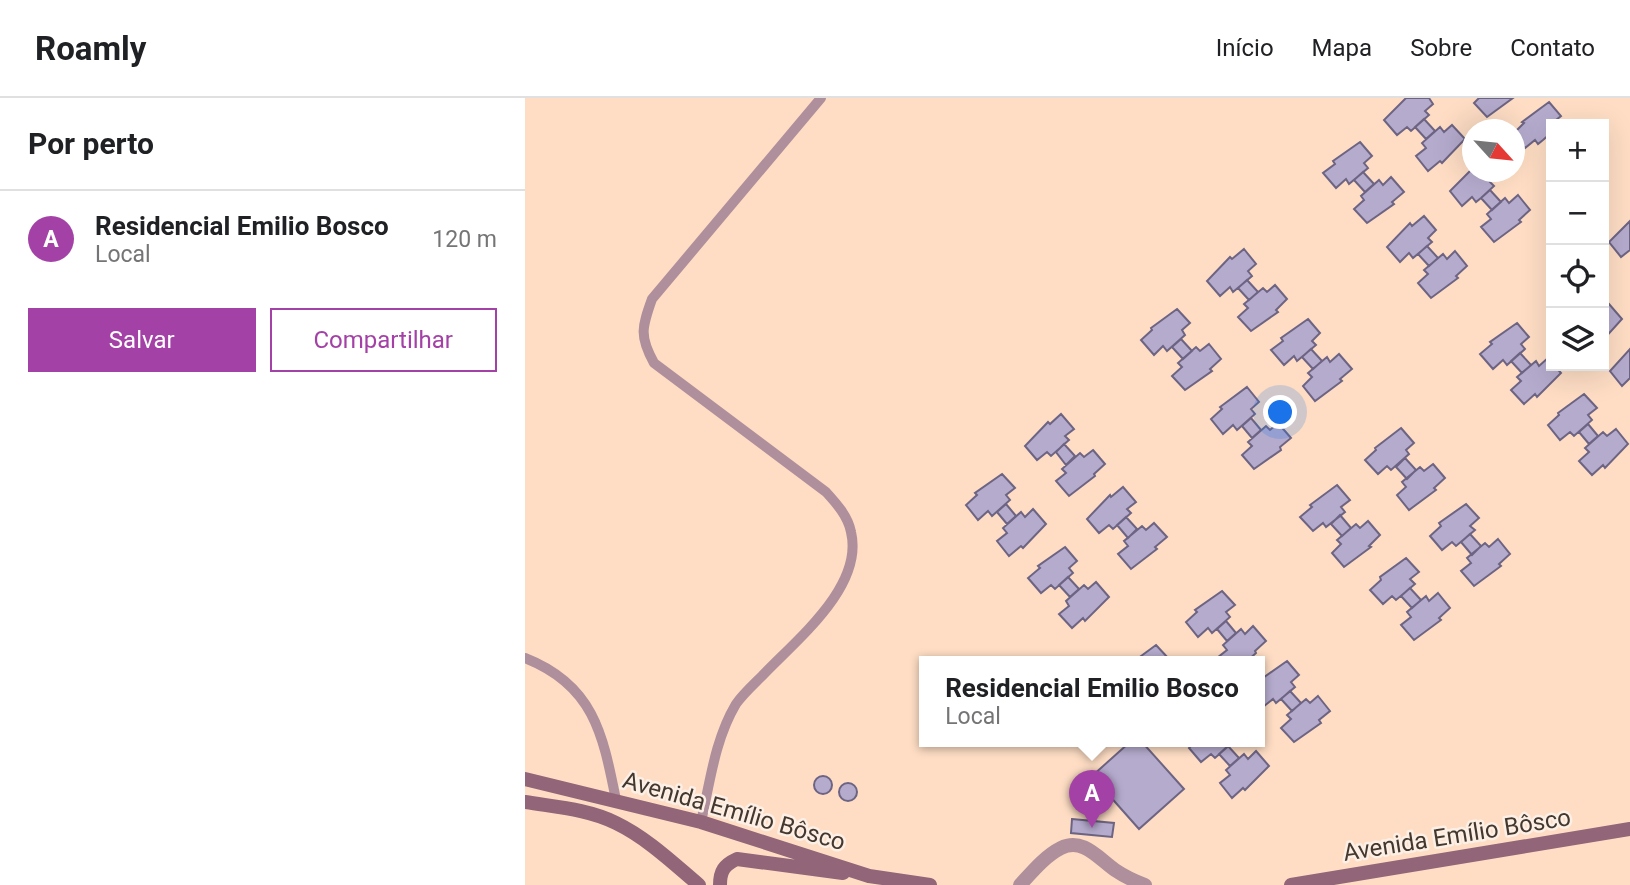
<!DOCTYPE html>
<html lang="pt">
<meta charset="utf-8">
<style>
body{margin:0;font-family:Roboto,sans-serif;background:#f6f6f6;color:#202124}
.controls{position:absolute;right:21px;top:21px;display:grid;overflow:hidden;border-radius:0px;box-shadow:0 7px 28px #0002}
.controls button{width:63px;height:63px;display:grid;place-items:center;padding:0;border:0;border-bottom:2px solid #e0e0e0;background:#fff;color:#202124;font:35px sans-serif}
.compass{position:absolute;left:937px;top:21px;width:63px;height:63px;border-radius:50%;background:#fff;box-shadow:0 7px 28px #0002;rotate:117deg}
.you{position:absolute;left:756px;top:315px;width:24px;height:24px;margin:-18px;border:5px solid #fff;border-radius:50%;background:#1a73e8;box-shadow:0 0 0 10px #1a73e833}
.badge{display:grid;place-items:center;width:46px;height:46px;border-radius:50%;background:#a441a6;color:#fff;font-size:23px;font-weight:700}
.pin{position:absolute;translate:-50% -58px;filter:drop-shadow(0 2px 4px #0008)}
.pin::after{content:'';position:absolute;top:37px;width:24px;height:21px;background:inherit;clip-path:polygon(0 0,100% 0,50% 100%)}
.popup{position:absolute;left:394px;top:558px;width:346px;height:91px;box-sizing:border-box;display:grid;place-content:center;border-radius:0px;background:#fff;filter:drop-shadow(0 2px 5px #0005);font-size:23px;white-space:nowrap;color:#757577}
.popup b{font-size:26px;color:#202124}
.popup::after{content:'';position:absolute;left:50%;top:100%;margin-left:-14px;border:14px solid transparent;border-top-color:#fff}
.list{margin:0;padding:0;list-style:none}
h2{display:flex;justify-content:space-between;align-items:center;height:91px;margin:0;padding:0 28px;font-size:30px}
h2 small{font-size:23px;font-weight:400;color:#757577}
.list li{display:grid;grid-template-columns:46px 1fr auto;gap:21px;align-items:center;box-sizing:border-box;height:98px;padding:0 28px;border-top:2px solid #e0e0e0}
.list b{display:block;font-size:26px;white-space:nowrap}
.list p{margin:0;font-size:23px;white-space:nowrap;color:#757577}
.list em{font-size:23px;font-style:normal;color:#757577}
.actions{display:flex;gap:14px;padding:21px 28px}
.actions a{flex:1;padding:16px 0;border:2px solid #a441a6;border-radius:0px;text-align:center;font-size:24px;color:#a441a6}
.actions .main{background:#a441a6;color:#fff}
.icon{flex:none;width:38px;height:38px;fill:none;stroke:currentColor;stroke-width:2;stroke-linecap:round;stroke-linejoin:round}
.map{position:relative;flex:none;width:1105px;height:787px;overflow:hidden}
header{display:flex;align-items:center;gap:42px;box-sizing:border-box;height:98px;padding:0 35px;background:#fff;border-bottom:2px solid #e0e0e0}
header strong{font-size:33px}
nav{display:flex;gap:38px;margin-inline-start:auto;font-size:24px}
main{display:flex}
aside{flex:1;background:#fff}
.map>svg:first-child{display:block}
</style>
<header>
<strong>Roamly</strong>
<nav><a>Início</a><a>Mapa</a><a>Sobre</a><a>Contato</a></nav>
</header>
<main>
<aside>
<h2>Por perto<small></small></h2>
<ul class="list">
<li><span class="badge">A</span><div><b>Residencial Emilio Bosco</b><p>Local</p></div><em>120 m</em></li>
</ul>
<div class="actions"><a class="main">Salvar</a><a>Compartilhar</a></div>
</aside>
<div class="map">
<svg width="1105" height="787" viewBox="0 0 1105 787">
<rect width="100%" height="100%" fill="#feddc4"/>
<path fill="#b5abcd" stroke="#6d6483" stroke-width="2" d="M881 0H904L908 6 900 13 904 17 886 33 882 29 872 37 859 22Z
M954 0H988L962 19 949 5Z
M1024 4 1036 18 1026 26V35L1018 42 1013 46 1010 42 1000 50 990 38V34L999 25 997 24Z
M899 21 910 33 901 41 890 29Z
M927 27 940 41 917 65 915 63 903 73 891 58 901 50 897 45 915 29 919 34Z
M835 44 847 58 839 65 843 70 824 86 821 81 811 90 798 75 810 66 808 63Z
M948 70V74H971L974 76 965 84 969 88 956 100 951 104 947 99 937 108 925 93Z
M838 74 849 86 840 94 829 82Z
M866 79 879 94 867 104 869 106 842 125 829 111 839 102 836 98 854 82 858 87Z
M965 92 976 104 967 112 956 100Z
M993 97 1005 112 994 122 996 124 969 144 956 129 966 121 962 116 980 100 984 105Z
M899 118 911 132 903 140 907 144 888 160 884 155 875 164 862 149 885 125 887 128Z
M1105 123V152L1096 159 1084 144Z
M902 148 913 160 904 168 893 156Z
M719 151 731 166 723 173 727 178 708 194 705 189 695 198 682 183 705 159 707 161Z
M930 153 942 168 931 178 933 180 906 200 893 185 903 176 899 172 918 156 922 161Z
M722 182 733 194 724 202 713 190Z
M750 187 762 201 751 212 753 214 726 233 713 219 723 210 719 206 738 190 742 194Z
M1084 206 1097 221 1079 241V212Z
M652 211 665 225 657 232 660 237 642 253 638 248 629 257 616 242 627 232 626 230Z
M783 221 795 235 787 243 791 247 772 263 769 258 759 267 746 252 758 243 756 240Z
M992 225 1004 239 996 246 1000 251 982 267 978 262 968 271 955 256 967 246 965 244Z
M656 241 667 253 658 261 647 249Z
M684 246 696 261 685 271 687 273 660 292 647 278 657 269 653 265 671 249 675 253Z
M786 251 797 263 788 271 777 259Z
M1105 251V280L1097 288 1085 273Z
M995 255 1006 267 997 275 986 263Z
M814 256 827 271 815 281 817 283 790 303 778 288 787 279 783 275 802 259 805 264Z
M1023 260 1026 268H1030L1036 275 1012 299 1010 296 999 306 986 292 996 283 992 279 1011 263 1014 268Z
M722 289 734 304 726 311 730 316 712 332 708 327 698 336 686 321 697 311 695 309Z
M1059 296 1072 310 1063 317 1067 322 1049 338 1045 334 1035 342 1023 327 1034 317 1033 315Z
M536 316 549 331 540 338 544 342 526 358 522 354 512 362 500 348 523 324 525 326Z
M726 320 736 332 727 340 717 328Z
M753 325 766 340 755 349 756 352 729 371 717 357 727 348 723 344 741 328 745 332Z
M1063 326 1073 338 1064 346 1054 334Z
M876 330 889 345 881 352 884 356 866 372 862 368 853 376 840 362 851 352 850 350Z
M1091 331 1103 346 1080 370 1078 367 1067 377 1054 363 1064 354 1060 350 1078 334 1082 338Z
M539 346 550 358 541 367 531 354Z
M568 352 580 366 569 376 570 378 544 398 531 383 541 375 537 371 555 355 559 359Z
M880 360 891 372 882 381 871 369Z
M908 366 920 380 909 390 911 392 884 412 872 397 881 389 877 384 895 369 899 373Z
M477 376 490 390 481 397 485 402 467 418 463 413 453 422 441 407 452 397 450 395Z
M812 387 825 402 816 409 820 414 801 429 798 425 788 433 775 419 787 409 785 407Z
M598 389 611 404 602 411 606 415 588 431 584 427 574 435 562 421 585 397 586 399Z
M481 406 491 418 482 426 472 414Z
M941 406 954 420 945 428 950 432 931 448 927 444 917 452 905 438 916 428 914 425Z
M508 411 521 426 498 450 496 448 484 458 472 443 482 435 478 430 496 414 500 419Z
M815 417 826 430 817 438 806 426Z
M601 419 612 431 603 440 592 427Z
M843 423 855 437 844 448 846 449 819 469 807 455 816 446 812 442 831 426 835 430Z
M629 425 642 439 630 449 632 451 606 471 593 456 603 448 599 443 617 428 621 432Z
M945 436 956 448 947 457 936 444Z
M973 441 985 456 974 466 976 468 949 488 936 473 946 465 942 460 960 445 964 449Z
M540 449 552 463 544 470 548 475 530 491 526 487 516 495 503 480 515 470 513 468Z
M881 460 894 474 885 481 890 486 871 502 867 498 858 506 845 492 856 482 855 479Z
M543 479 554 491 545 499 534 487Z
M571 484 584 499 560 523 558 520 547 530 534 516 544 508 541 503 559 487 563 491Z
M885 490 896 502 887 510 876 498Z
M697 493 710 507 701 514 705 519 687 535 683 530 673 539 661 524 672 514 670 512Z
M913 495 925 510 914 520 916 522 889 542 876 527 886 519 882 514 901 498 904 503Z
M701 523 711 535 702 543 692 531Z
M728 528 741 543 730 553 731 555 721 564H695L692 560 702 552 698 547 716 531 720 536Z
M631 547 644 561 641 564H608Z
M762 563 774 577 766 584 770 589 751 605 748 601 738 609 735 606V582Z
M765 593 776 605 767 613 756 601Z
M793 598 805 613 794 622 796 625 769 644 756 630 766 621 762 617 781 601 785 605Z
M605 644H617L659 691 614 731 567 678Z
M670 644H708L690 660 686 656 676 664 664 650Z
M703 648 714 660 705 668 694 656Z
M731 653 744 668 720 692 718 690 707 700 695 685 705 677 701 672 719 656 723 661Z
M289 687a9 9 0 1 1 18 0a9 9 0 1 1-18 0Z
M314 694a9 9 0 1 1 18 0a9 9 0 1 1-18 0Z
M547 721 589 725 587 739 546 735Z"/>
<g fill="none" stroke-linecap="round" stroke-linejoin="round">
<path stroke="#ae8f9b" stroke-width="10" d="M0 560C69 587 78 637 91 702
M176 724C185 684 190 641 211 606 218 596 228 587 237 578 271 542 339 489 326 434 323 418 311 405 301 394L129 265C114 238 117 229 127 201L296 0"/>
<path stroke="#ae8f9b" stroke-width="14" d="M495 787C507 774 520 758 536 750 558 739 574 761 590 772 599 778 609 783 620 787"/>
<path stroke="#926578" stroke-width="14" d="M0 681 176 724 344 778 405 787
M0 704C30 709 63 711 91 725 122 740 148 765 174 787
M195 787C195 773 199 767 212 761L318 775
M766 787 1105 731"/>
</g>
<g text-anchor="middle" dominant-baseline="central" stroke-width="5" stroke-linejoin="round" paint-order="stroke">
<g font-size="24" fill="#44382e" stroke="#fcefe5">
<text transform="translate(209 713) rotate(16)">Avenida Emílio Bôsco</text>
<text transform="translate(932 737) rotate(-9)">Avenida Emílio Bôsco</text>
</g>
</g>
</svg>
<div class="controls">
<button>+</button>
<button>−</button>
<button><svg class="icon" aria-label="locate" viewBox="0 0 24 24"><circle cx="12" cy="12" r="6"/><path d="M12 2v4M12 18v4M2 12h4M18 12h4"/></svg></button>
<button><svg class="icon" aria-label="layers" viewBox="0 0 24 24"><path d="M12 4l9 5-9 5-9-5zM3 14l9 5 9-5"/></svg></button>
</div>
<svg class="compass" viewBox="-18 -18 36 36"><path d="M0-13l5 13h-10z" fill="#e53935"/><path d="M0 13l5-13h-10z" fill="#757577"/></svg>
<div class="you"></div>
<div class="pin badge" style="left:567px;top:730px">A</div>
<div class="popup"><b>Residencial Emilio Bosco</b>Local</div>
</div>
</main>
